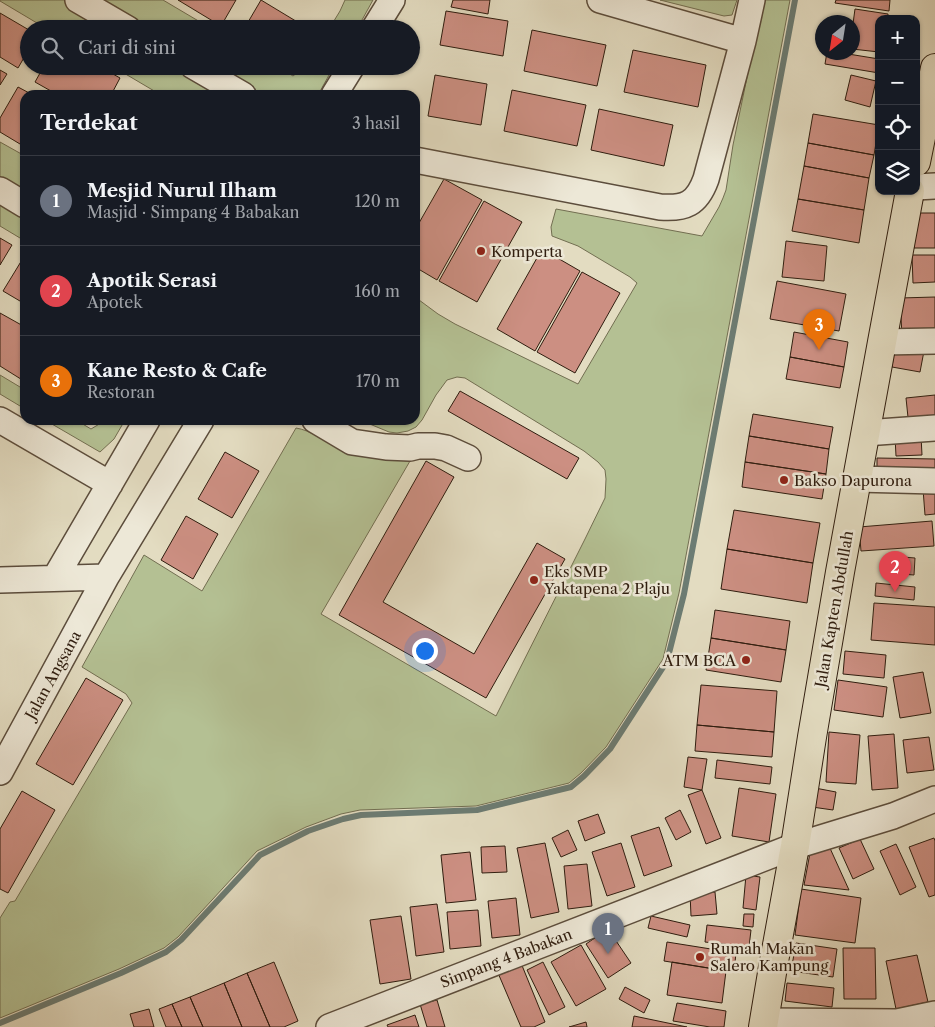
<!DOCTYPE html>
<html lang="id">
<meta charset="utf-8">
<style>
body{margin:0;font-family:"Libre Caslon Text",serif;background:#242831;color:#f1f3f6}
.controls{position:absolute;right:15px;top:15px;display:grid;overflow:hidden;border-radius:10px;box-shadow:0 1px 4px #0004}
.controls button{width:45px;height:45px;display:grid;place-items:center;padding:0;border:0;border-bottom:1px solid #363941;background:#171b24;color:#f1f3f6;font:25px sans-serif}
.compass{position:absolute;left:815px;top:15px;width:45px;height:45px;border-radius:50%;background:#171b24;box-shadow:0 1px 4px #0004;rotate:210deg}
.you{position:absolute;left:424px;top:650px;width:18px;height:18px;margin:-12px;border:4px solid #fff;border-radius:50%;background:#1a73e8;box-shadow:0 0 0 8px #1a73e833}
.badge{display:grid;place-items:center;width:32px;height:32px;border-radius:50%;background:#c59692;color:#fff;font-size:16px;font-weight:700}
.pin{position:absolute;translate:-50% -41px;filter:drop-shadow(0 1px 2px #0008)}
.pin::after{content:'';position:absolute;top:26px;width:18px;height:15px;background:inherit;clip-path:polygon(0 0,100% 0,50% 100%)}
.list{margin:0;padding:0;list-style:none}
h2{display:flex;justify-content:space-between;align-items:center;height:65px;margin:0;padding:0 20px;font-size:21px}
h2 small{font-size:16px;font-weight:400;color:#9ea1a6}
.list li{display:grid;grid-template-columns:32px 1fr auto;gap:15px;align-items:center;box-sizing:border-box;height:90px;padding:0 20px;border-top:1px solid #363941}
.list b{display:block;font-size:19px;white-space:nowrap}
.list p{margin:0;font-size:16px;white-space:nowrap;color:#9ea1a6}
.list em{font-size:16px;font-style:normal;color:#9ea1a6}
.icon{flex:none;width:28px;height:28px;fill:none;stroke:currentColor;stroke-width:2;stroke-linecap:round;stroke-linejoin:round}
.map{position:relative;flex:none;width:935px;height:1027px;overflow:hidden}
.search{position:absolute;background:#171b24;box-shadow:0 1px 4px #0004;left:20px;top:20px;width:400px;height:55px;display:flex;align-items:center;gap:12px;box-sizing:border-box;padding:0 18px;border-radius:28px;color:#9ea1a6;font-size:19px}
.panel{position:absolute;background:#171b24;box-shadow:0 1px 4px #0004;left:20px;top:90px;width:400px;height:335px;border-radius:15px}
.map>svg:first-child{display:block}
</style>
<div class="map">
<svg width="935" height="1027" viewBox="0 0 935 1027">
<rect width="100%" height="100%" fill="#e3dcc1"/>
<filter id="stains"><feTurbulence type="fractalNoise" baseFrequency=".004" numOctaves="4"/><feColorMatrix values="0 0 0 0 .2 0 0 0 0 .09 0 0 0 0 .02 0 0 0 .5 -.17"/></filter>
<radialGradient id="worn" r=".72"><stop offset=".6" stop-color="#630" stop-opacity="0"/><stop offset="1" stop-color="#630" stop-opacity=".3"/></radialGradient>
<path fill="#b4c093" stroke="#726e51" d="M0 0H163L212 29H47L0 1Z
M345 0H373L357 29H329L340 11Z
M660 0H737L732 15 724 16Z
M763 0H790L679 593 663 659 606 747 581 773 569 783 476 806 360 810 341 814 306 827 257 851 178 937 164 948 119 969 0 1018V918L10 902 15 901 132 703 126 694 82 667 144 555 202 591 296 428C310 430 324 441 338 446 357 454 390 460 410 461L321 614 496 716 585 539 605 498 606 479 605 470 598 462 584 451 465 378 457 377 447 380 436 395 422 420 416 427 408 431 397 433 389 432 360 420H415V297L438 314 455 324 578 384 637 283 630 277 578 246 552 236 551 227 556 209 702 236 719 207 723 198 726 190 733 145Z
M112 66H277L293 76 306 66H334L318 95H161Z
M0 142 25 156V241L0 226Z
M0 375 25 390V409L0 394Z
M45 420H76L91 429 106 420H125L114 439 100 452Z"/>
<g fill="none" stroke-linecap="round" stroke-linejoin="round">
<path stroke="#6c7c73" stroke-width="6" d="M0 1023 121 973 166 952 181 940 260 855 308 831 343 819 361 815 477 810 571 787 584 776 610 749 667 661 684 594 795 0"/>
</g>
<path fill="#cc8f82" stroke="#2f1d0f" d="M178 0H236L221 26Z
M261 0 309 29H244Z
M453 0H490L488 14 451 7Z
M836 0H890L889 11 835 3Z
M855 9 888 14V19H879V52L852 49V31Z
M446 11 508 21 503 56 440 45Z
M0 13 29 30V49L18 68 0 57Z
M532 30 606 45 597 86 524 71Z
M633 50 706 65 698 107 624 92Z
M827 52H836L879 59V73L825 64Z
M44 66H99L120 78 111 95H58L35 82Z
M0 70 7 74 0 85Z
M435 75 487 84 481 125 428 116Z
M851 75 876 81 870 107 845 100Z
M18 87 33 95H25V147L0 132V118Z
M512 90 586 105 577 146 504 131Z
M599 109 673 125 664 166 591 150Z
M813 114 879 125 874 155 808 143Z
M808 143 874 155 869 178 804 166Z
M804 166 869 178 864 210 798 199Z
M444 179 482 200 437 280 415 267V230Z
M798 199 864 210 859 243 792 231Z
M484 201 522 222 477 302 439 281Z
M914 213H935V248H914Z
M0 238 12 245 0 265Z
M786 241 827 246 824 281 782 277Z
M542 249 580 271 535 351 497 329Z
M25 255V304L3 291Z
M912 255H935V282L913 283Z
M582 272 620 293 575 373 537 352Z
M777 281 846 294 839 331 770 319Z
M935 297V335L902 336 900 298Z
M0 313 25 327 24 381 0 366Z
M794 332 848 342 844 367 790 357Z
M895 345 924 351 920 372 892 367Z
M790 357 844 367 840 388 786 379Z
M460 391 579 458 567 479 448 411Z
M935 395V424L909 427 906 398Z
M753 414 833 427 829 449 749 436Z
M749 436 829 449 826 474 745 462Z
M921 436 922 455 896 456 895 437Z
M225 452 259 471 232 518 198 499Z
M877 458 935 459V476L877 475Z
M426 461 454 477 383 602 474 654 537 543 565 559 486 698 339 615Z
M745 462 826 474 822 499 742 487Z
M935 488V514L925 515 923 489Z
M734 510 820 523 813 563 727 549Z
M186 516 218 534 193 579 161 560Z
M932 521 934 546 861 551 859 527Z
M727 549 813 563 807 603 721 589Z
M891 556 915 558 914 575 889 573Z
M876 583 915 587 914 600 875 596Z
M874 603 935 607V645L871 640Z
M715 610 790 621 786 650 711 638Z
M711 638 786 650 781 682 706 670Z
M845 651 886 655 884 678 843 674Z
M923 672 931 713 900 718 893 677Z
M86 678 123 700 73 785 36 764Z
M838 680 887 687 883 717 834 710Z
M701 685 777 691 774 732 697 725Z
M697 725 774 732 772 757 695 751Z
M829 732 860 735 856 784 826 782Z
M894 734 898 788 872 790 868 736Z
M929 737 934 770 907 773 903 740Z
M688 757 707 759 702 790 684 787Z
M717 760 772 767 770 784 715 778Z
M739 788 776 794 769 842 732 836Z
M815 788 836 792 833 810 812 807Z
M702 790 721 838 706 844 688 795Z
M22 791 55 810 8 893 0 889V829Z
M680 810 691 832 676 840 665 818Z
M598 814 605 833 585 841 578 821Z
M659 827 672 866 644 876 631 836Z
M568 830 577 850 561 857 552 838Z
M934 838 935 841V895L929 897 909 847Z
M860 839 874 869 853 879 839 848Z
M545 843 559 912 531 918 517 848Z
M621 843 635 887 607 896 592 852Z
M896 844 916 887 900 895 880 851Z
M505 846 507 872 482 873 481 847Z
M829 846 849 890 804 885 810 853Z
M470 852 476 900 446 903 441 855Z
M587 864 592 906 568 909 564 866Z
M746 875 760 877 756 910 743 908Z
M801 889 861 898 855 943 795 935Z
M715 892 717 914 691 916 690 893Z
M516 898 520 935 492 938 488 901Z
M437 904 444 952 416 956 410 907Z
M478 910 481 946 450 949 447 912Z
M744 914H754L753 927 743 926Z
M401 916 411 979 380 984 370 920Z
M651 916 690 925 687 937 648 928Z
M707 925 751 930 749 947 705 942Z
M608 929 631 963 608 978 586 944Z
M667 942 736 953 734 972 664 961Z
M796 943 837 949 833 977 791 971Z
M581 945 606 989 576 1006 551 962Z
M843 948H875L876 999H844Z
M917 955 928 1002 896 1009 886 961Z
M274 962 298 1021 284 1027H270L247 973Z
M543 962 565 1007 549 1015 527 970Z
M672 962 726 971 722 1003 667 995Z
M521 963 545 1022 534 1027H521L498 973Z
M247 973 270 1027H242L224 983Z
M224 983 242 1027H203L190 997Z
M787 983 834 988 832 1007 785 1001Z
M625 987 650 1000 644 1013 619 999Z
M190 997 203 1027H182L172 1004Z
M437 1000 445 1027H427L420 1004Z
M677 1003 726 1011 724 1027H710L673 1021Z
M172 1004 182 1027H166L159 1009Z
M149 1009 154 1027H134L130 1014Z
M415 1015 419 1027H388L387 1025Z
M634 1016 687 1027H632Z
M586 1022 587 1027H569Z"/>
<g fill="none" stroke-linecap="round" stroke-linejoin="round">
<g stroke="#5c4d3c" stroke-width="28">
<path id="minor" d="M78 0 128 29
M600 0 743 41
M374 29 392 0
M193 66 243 95
M334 95 352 66
M415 160 660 207C685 209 697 204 706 179L743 41 752 0
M916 187 935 186
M0 190 25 205
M882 342 935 341
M0 420 110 484
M315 420 352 442 386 447 410 448 418 446H435L446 448 468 458
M865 433 935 428
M857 479 935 481
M55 578 147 420
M0 580 106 577
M0 772 106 577 201 420
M764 1021 897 1022 900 1027
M897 1022 935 1014
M329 1027 795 846 893 816 935 799"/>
</g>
<g stroke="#2f1d0f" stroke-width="30">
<path id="major" d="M916 162 935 68
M763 1027 773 967 795 846 812 737 840 572 882 342 910 191"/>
</g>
<use href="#minor" stroke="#ede8d7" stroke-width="25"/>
<use href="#major" stroke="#e3dcc1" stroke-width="28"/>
</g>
<g fill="#8f2418" stroke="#ede8d7" stroke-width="2">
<circle cx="481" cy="251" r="5"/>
<circle cx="784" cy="480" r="5"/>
<circle cx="534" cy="580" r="5"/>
<circle cx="746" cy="660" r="5"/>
<circle cx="700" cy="957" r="5"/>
</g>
<g text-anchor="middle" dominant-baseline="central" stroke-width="5" stroke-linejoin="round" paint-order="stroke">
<g font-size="15" fill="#2f1d0f" stroke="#ede8d7" text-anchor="start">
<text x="491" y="251">Komperta</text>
<text x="794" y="480">Bakso Dapurona</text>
<text x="544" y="571">Eks SMP<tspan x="544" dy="17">Yaktapena 2 Plaju</tspan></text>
<text x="736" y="660" text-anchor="end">ATM BCA</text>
<text x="710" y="948">Rumah Makan<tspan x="710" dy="17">Salero Kampung</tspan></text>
</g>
<g font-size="15" fill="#2f1d0f" stroke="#ede8d7">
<text transform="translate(834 609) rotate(-80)">Jalan Kapten Abdullah</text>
<text transform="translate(53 675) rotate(-61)">Jalan Angsana</text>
<text transform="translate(506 958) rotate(-21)">Simpang 4 Babakan</text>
</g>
</g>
<rect width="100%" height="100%" filter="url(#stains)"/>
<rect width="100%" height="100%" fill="url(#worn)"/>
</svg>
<div class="controls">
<button>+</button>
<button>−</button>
<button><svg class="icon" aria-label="locate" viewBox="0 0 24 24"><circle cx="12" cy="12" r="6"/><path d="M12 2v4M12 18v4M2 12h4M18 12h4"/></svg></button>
<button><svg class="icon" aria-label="layers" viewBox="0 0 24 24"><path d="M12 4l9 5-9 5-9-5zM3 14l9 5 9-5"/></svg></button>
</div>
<svg class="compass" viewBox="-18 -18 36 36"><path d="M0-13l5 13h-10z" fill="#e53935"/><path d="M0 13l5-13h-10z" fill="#9ea1a6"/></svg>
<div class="you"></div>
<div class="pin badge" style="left:608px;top:954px;background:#6b7280">1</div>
<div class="pin badge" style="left:895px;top:592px;background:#e0444e">2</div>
<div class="pin badge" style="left:819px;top:350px;background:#e8710a">3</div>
<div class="search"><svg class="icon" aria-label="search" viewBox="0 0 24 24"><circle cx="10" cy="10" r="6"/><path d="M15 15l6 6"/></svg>Cari di sini</div>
<section class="panel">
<h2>Terdekat<small>3 hasil</small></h2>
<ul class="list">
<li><span class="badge" style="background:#6b7280">1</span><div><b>Mesjid Nurul Ilham</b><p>Masjid · Simpang 4 Babakan</p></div><em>120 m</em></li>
<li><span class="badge" style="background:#e0444e">2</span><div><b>Apotik Serasi</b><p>Apotek</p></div><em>160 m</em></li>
<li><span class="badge" style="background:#e8710a">3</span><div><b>Kane Resto &amp; Cafe</b><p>Restoran</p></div><em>170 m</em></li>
</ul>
</section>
</div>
